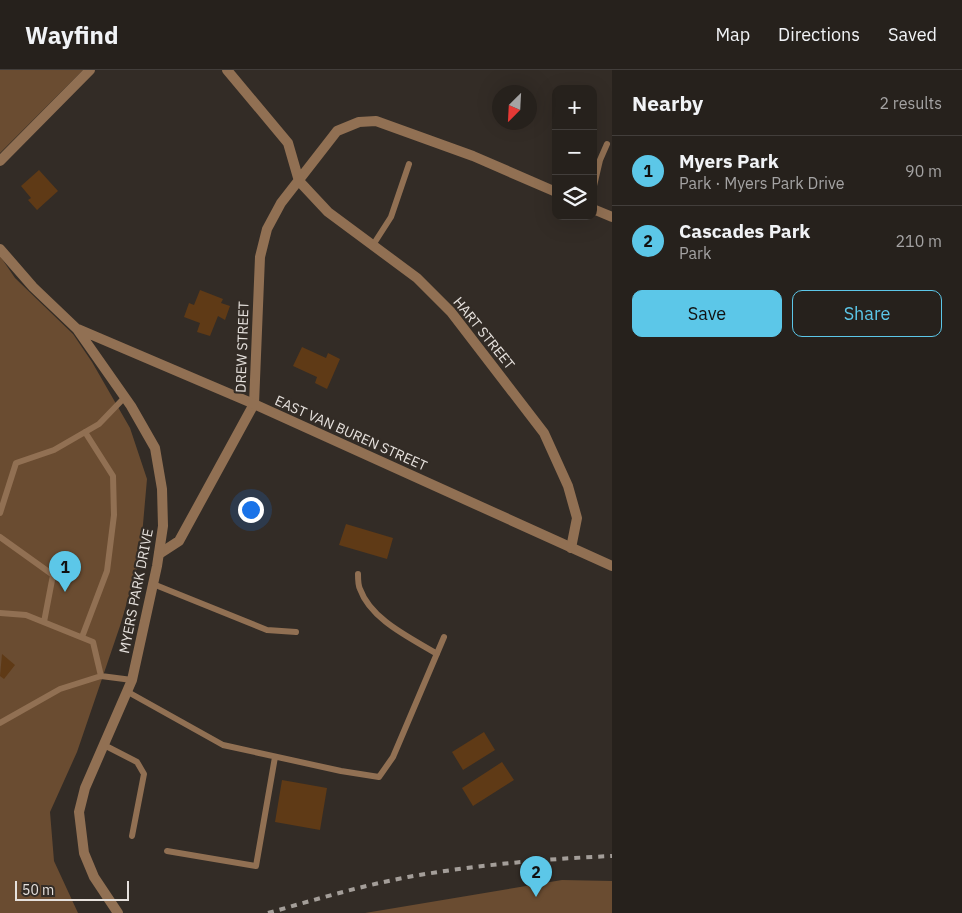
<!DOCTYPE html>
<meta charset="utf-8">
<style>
body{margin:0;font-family:"IBM Plex Sans",sans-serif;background:#2e2925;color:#f1f3f6}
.controls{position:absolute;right:15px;top:15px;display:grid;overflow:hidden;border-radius:10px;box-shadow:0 5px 20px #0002}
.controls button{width:45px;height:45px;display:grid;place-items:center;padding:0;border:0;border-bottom:1px solid #423e3b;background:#26211c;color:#f1f3f6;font:25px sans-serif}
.compass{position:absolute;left:492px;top:15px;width:45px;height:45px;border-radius:50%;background:#26211c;box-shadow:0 5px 20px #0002;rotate:204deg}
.scale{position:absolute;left:15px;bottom:12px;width:114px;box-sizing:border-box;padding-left:5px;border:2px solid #e6e1dd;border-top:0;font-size:14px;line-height:18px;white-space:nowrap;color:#e6e1dd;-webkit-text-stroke:4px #332c26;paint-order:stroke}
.you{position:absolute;left:250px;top:439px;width:18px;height:18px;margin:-12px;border:4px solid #fff;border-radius:50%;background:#1a73e8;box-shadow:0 0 0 8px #1a73e833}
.badge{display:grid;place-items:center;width:32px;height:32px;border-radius:50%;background:#5cc7e8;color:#111;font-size:16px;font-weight:700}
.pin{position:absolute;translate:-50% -41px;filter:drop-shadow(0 1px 2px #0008)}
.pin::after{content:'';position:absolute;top:26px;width:18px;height:15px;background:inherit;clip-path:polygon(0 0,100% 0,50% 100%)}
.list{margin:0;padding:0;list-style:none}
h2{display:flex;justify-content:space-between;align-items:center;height:65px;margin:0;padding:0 20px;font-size:21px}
h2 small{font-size:16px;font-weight:400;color:#a4a3a3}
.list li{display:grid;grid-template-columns:32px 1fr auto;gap:15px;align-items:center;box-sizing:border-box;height:70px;padding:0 20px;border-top:1px solid #423e3b}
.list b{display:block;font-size:19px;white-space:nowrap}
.list p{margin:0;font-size:16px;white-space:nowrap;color:#a4a3a3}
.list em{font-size:16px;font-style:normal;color:#a4a3a3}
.actions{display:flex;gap:10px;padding:15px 20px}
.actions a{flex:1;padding:11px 0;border:1px solid #5cc7e8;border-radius:10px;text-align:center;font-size:18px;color:#5cc7e8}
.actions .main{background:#5cc7e8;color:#111}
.icon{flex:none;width:28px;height:28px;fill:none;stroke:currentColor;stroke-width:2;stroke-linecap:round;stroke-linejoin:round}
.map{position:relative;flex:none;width:612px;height:843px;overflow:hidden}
header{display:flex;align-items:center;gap:30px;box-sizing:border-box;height:70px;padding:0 25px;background:#26211c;border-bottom:1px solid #423e3b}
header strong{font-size:24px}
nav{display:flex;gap:28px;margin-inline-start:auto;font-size:18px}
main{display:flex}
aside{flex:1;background:#26211c}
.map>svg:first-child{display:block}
</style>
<header>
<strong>Wayfind</strong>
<nav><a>Map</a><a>Directions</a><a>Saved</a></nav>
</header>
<main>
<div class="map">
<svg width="612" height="843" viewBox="0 0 612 843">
<rect width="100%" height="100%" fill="#332c26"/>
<path fill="#6a4c31" d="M0 0H83L0 83Z
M0 186 15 208 73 264 92 292 130 358 147 409 140 488 120 556 77 682 50 742 54 791 78 843H0Z
M562 810 612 811V843H365Z"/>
<path fill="#5f3a16" d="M39 100 58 121 37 140 28 130 31 128 21 116Z
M200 220 223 229 221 233 230 236 225 250 218 246 210 266 197 262 200 253 184 247 189 233 194 235Z
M302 277 326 288 328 283 340 289 327 319 315 313 317 307 293 296Z
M346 454 393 468 387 489 339 475Z
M2 584 15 595 4 609 0 606Z
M484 662 495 680 463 700 452 682Z
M502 692 514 710 473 736 462 718Z
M282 710 327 718 320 760 275 752Z"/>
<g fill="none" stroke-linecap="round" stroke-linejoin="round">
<path stroke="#917053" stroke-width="6" d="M593 120 600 90 607 74
M373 175 391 147 409 94
M0 443 16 393 54 380 99 354 125 327
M0 467 53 505 44 552
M358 504C358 509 358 515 360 519 371 550 411 568 437 584
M153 514 267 560 296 562
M0 543 26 545 93 572 101 606
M82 567 107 501 114 445 113 406 85 362
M128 622 223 675 341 701 379 707 393 687 444 567
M0 653 60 619 101 606 132 610
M104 675 137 692 144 704 132 766
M167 781 256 796 275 687"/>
<path stroke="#917053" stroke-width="10" d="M227 0 288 73 299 111 328 142 417 208 451 242 544 363 568 416 577 448 571 478
M0 91 90 0
M593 139 612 147
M159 484 179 471 254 334 260 187 267 159 281 133 337 61 359 52 376 51 473 86 556 122"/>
<path stroke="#917053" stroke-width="10" d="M0 179 33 217 77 259 131 336 155 378 162 419 163 456 157 496 132 610 85 718 79 742 84 783 94 807 118 843
M78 259 254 334 612 496"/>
<path stroke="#a49e99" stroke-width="4" stroke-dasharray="6 6" stroke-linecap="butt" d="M268 843C314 830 360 816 408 807 475 795 544 789 612 786"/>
</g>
<g text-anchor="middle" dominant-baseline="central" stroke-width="4.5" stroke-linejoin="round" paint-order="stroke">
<g font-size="14" fill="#e6e1dd" stroke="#332c26">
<text transform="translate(484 263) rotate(51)">HART STREET</text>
<text transform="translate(242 277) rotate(-88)">DREW STREET</text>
<text transform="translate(351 363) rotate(24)">EAST VAN BUREN STREET</text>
<text transform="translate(136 521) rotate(-79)">MYERS PARK DRIVE</text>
</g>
</g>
</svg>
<div class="controls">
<button>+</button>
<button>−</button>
<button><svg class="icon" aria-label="layers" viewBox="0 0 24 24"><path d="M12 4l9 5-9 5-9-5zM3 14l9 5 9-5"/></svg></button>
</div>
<svg class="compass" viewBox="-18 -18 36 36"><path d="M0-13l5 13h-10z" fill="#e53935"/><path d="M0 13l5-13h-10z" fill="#a4a3a3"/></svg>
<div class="scale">50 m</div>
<div class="you"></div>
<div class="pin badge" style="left:65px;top:522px">1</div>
<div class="pin badge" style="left:536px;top:827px">2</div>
</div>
<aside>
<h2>Nearby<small>2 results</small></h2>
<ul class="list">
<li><span class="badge">1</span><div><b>Myers Park</b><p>Park · Myers Park Drive</p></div><em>90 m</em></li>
<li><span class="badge">2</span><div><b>Cascades Park</b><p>Park</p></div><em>210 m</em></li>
</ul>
<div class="actions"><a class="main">Save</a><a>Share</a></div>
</aside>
</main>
